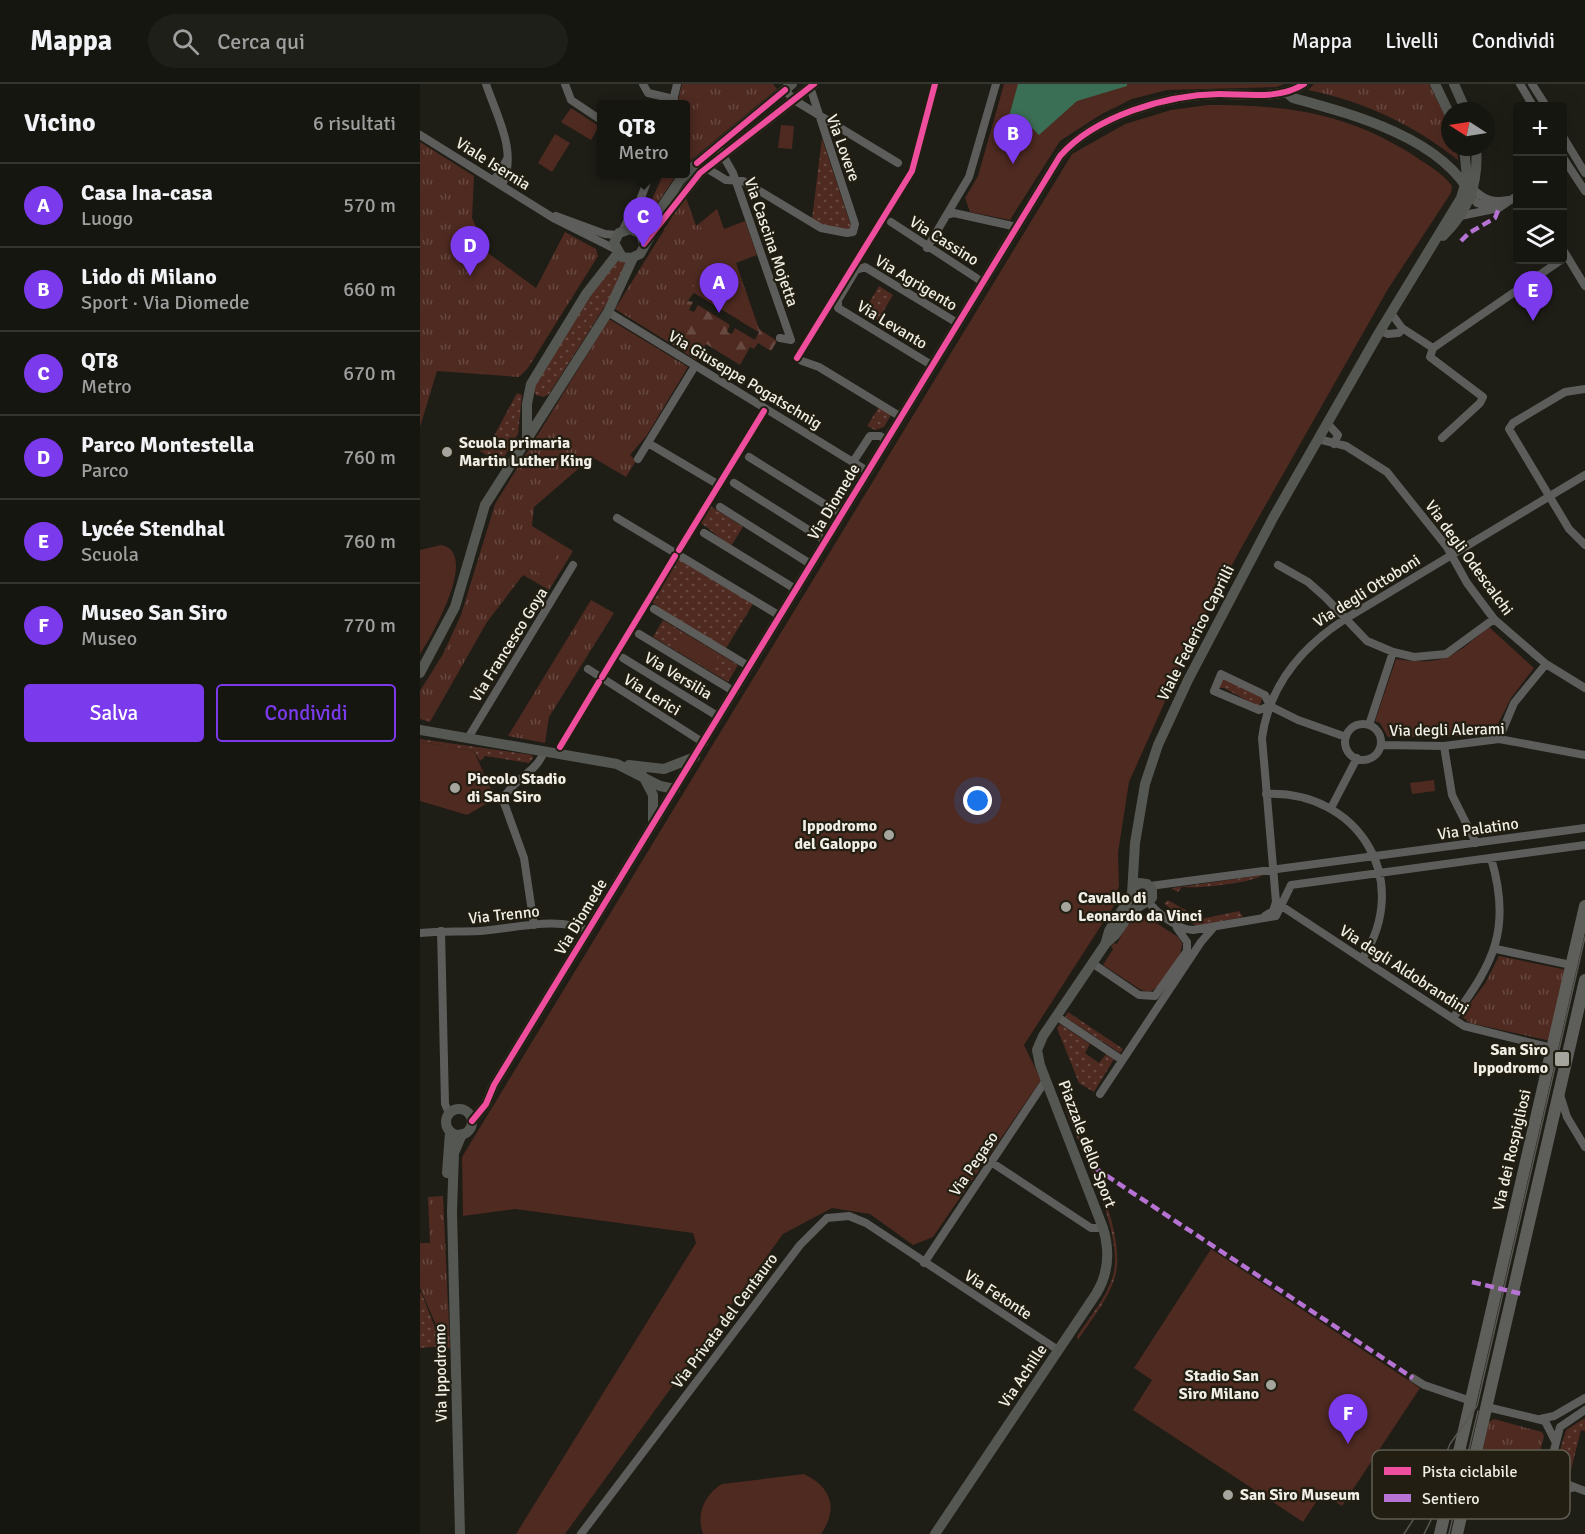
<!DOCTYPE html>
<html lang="it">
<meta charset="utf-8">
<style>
body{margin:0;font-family:Signika,sans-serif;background:#1f1f19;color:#f1f3f6}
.controls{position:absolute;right:18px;top:18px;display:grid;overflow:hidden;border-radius:6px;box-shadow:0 6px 24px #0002}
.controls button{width:54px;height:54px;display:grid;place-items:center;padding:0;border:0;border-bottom:2px solid #353530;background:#161610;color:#f1f3f6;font:30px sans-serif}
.compass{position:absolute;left:1021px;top:18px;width:54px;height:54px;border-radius:50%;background:#161610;box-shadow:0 6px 24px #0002;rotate:282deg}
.you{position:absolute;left:558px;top:717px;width:21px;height:21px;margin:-15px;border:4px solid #fff;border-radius:50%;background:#1a73e8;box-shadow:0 0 0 9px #1a73e833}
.badge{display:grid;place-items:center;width:39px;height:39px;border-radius:50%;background:#7c3aed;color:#fff;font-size:20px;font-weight:700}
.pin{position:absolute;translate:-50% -50px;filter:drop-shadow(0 2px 3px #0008)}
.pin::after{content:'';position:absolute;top:32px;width:21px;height:18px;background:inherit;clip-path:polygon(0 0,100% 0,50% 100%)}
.popup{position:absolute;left:177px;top:16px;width:93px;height:78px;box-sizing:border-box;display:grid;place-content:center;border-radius:6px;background:#161610;filter:drop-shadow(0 2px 4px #0005);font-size:20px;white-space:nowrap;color:#9e9f9f}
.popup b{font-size:22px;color:#f1f3f6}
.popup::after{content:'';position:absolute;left:50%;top:100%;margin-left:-12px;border:12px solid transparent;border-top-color:#161610}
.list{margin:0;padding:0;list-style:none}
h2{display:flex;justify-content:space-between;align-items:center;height:78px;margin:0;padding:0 24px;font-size:26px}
h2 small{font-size:20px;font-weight:400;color:#9e9f9f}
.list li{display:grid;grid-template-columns:39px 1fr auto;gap:18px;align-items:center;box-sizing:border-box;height:84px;padding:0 24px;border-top:2px solid #353530}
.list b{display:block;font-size:22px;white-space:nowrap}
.list p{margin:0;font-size:20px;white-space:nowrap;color:#9e9f9f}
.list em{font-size:20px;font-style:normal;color:#9e9f9f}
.actions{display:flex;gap:12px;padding:18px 24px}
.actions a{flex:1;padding:14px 0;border:2px solid #7c3aed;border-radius:6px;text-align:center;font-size:21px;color:#7c3aed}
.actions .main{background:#7c3aed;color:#fff}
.icon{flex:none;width:33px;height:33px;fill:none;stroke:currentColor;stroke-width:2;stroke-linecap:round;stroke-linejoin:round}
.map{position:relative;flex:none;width:1165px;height:1450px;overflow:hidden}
header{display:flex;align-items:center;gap:36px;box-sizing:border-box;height:84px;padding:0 30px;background:#161610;border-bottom:2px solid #353530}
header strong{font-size:28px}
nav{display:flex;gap:33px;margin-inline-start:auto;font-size:21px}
.search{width:420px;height:54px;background:#1f1f19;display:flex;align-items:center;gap:15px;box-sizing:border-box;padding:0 21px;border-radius:33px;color:#9e9f9f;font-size:22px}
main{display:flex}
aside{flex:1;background:#161610}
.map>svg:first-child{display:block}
</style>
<header>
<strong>Mappa</strong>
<div class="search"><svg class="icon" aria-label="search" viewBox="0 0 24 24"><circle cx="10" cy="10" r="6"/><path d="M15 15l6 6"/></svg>Cerca qui</div>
<nav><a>Mappa</a><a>Livelli</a><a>Condividi</a></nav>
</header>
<main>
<aside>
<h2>Vicino<small>6 risultati</small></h2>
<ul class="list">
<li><span class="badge">A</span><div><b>Casa Ina-casa</b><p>Luogo</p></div><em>570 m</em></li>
<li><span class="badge">B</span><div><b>Lido di Milano</b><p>Sport · Via Diomede</p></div><em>660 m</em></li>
<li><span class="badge">C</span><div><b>QT8</b><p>Metro</p></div><em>670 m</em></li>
<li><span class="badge">D</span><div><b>Parco Montestella</b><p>Parco</p></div><em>760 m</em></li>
<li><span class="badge">E</span><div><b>Lycée Stendhal</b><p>Scuola</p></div><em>760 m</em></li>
<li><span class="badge">F</span><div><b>Museo San Siro</b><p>Museo</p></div><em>770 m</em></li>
</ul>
<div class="actions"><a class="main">Salva</a><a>Condividi</a></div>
</aside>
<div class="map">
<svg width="1165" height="1450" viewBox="0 0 1165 1450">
<defs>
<pattern id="grass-dots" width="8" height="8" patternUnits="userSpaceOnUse" patternTransform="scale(1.5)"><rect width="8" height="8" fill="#4e2a21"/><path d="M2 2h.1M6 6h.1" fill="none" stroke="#684941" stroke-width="1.8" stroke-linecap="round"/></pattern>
<pattern id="forest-firs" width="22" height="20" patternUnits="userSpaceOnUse" patternTransform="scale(1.5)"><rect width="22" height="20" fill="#4e2a21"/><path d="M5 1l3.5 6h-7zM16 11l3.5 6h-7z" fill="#684941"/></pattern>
<pattern id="park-tufts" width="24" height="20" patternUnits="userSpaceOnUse" patternTransform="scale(1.5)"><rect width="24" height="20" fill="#4e2a21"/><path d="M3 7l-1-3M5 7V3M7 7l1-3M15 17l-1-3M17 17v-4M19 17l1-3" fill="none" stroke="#684941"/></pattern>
</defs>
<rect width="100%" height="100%" fill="#1e1d16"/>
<path fill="url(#grass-dots)" d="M402 54 431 142 429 146 406 143 392 135Z
M199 176 208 178 199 200 129 310 124 313 116 311 113 305 180 195Z
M459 202 473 211 458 236 443 229Z
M97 309 102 311 98 350 80 380 60 367 64 361 68 363Z
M459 323 471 331 464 343 455 346 447 342Z
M289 421 323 443 311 462C299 454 290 445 279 438Z
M257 474 333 520 305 566 238 525 239 523 230 517Z
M243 536 318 581 308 598 233 553Z
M803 592 843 613 839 623 804 604H799Z
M0 655 112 671 113 674 109 679 65 672 60 677 54 667 0 658Z
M843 791C832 799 776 805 762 803L758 808 752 805V804Z
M748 816 781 835 819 827 823 833 776 842 744 820Z
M648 928 703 965 700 969 645 933Z
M640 940 670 960 665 969 679 979 686 970 694 975 674 1008 659 999 637 944Z
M647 1023C664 1066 708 1149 695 1193 688 1216 671 1236 658 1256L657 1252C670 1233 686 1214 693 1192 705 1150 661 1066 645 1024Z
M0 1208 2 1210 22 1262 0 1264Z
M1165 1334V1347L1161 1346 1149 1394C1130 1387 1142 1361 1146 1346Z"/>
<path fill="url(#forest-firs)" d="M266 114 276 142 297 125 303 160 268 217 273 218 269 226 274 228 278 221 310 241 307 248 312 250 315 244 335 256 339 248 320 237 316 179 339 245 357 257 351 267 338 259 334 265 330 263 320 281 286 260 276 276 253 261Z"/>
<path fill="url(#park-tufts)" d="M262 0H353L357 5 265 81V21H257Z
M894 0H1009L1030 42V63H1037L1038 76C994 41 943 17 888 6Z
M0 58 54 92 52 134 68 169 116 204 145 148 176 165 178 172 108 284 99 293 17 287 0 343Z
M238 90H257L227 135 224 133 242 93Z
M265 112 276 142 280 140C294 173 281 186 267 216 261 230 257 246 253 261L195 225Z
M189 235 268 283 227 351 210 371 216 377 206 393 172 373 114 423 112 442 153 467 129 506 103 491 67 538 10 638 0 635V607L23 570 41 531 75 420Z
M171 516 194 529 129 633 125 659 88 652Z
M1079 872 1147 886 1131 957 1050 939 1041 932 1066 898Z
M23 1112 30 1264H26L0 1204V1159H10L8 1113Z
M1074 1335 1122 1348 1124 1352 1112 1400 1064 1390 1065 1383 1060 1377 1069 1338Z"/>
<path fill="#4e2a21" d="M584 0H865L857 3 747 6 712 15 680 31 640 57 590 136 550 128 545 114 558 92Z
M285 10 299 19 283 47 269 39Z
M788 21C866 21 925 28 993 71 1007 81 1022 88 1032 102L1031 109 968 205 819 468 773 555 709 698 698 769 699 801 695 820 604 961 621 996 513 1153 493 1161 450 1130 412 1124 363 1150 145 1450H96L276 1159 273 1149 95 1125 43 1132 42 1073 652 70 705 40 751 26Z
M151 24 179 42 171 56 141 38Z
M361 41 374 42 372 65 358 64Z
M135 50 150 59 132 88 118 79Z
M297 125 304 145 325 137 337 171 316 179 339 248 274 209 267 217C281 190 292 169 280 140Z
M190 353 204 362 195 377 181 369Z
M21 461C60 468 12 552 0 570V466Z
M124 462 137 470 123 492 111 484Z
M1069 543 1114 584 1091 614 1074 648 1024 653H968L960 639 955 637 976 575C1026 582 1032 573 1069 543Z
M262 548 299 570 290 586 253 564Z
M0 658 54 667 75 715 47 731 0 717Z
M1014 696 1015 707 992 710 990 699Z
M718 827 758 853 762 859C763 873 743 902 730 908L721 906 683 881 693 865 691 863 694 859 697 860 707 840 709 841Z
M791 1165 1000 1304 922 1422 902 1409 883 1438 713 1326 732 1296 714 1284Z
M384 1390C411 1403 419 1424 401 1450H283C276 1430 284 1411 302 1400Z"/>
<path fill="#3b6f55" d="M598 0H707V2L657 17 619 51 612 44 588 36Z"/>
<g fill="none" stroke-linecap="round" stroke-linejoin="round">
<path stroke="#5d5e5b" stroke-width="8" d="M66 0C77 33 98 68 82 101
M145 0 151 16 181 36
M223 0 228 9 254 15
M1100 0 1113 22
M1112 0 1126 22
M365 6 374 16 478 79
M252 21 257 0
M0 51 135 135 195 165
M1142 51 1165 89
M301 68 313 89 371 256 360 254
M1142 72 1165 107
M283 82 306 96 323 97 401 144 427 149 433 148 435 140 390 3
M74 97 87 75
M1054 106C1065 116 1073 119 1088 116
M1052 113 1057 119 1071 124
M527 131 534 129 597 143
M136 132 185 150 197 151
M1040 132 1079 124 1098 111
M471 138 564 199
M203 146 214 122
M215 146 216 127 230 90
M507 164 549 93 576 0
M1142 164 1165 202
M188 228 449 388
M971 229 982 244 1013 264
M960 247 968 250 979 249 982 244
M1013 264 1147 172
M1013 264 1010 273 1063 313 1060 319 1022 354
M382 277 399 283 481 333
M513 282 418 224V216L436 186 445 183 539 240
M1165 305 1145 308 1093 339 1089 345 1149 445 1165 461
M907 339 918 351 914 360
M898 355 926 362 967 388 1027 463 1047 499 1074 535 1126 580 1165 604
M228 359 299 401
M329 373 422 431
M218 375 275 282
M433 378 450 352H460L467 356
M314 399 406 457
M300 423 392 481
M197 434 360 532
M284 449 377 506
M858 481 888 498 905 513 947 557 973 568 994 573 1026 570 1074 535
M234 525 330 583
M219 550 315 608
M203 574 299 633
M168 585 284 659
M850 622 839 626 794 607 801 590 845 611 850 622 878 636 926 653
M925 658a18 18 0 1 1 36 0a18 18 0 1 1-36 0Z
M949 641 973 568
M48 654 153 481
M1079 655 1094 619 1126 580
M961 661 1024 662 1079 655 1165 671
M1024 662 1032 711 1056 759
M846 710C938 706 994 796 942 875
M911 724 937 674
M730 802 1165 744
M728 817C736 829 759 846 773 846L856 832 871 801 1165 761
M860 821 1044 942 1132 964
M845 832 853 827 856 818 842 654C849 602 882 563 925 535L1165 391
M114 841 104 774 83 716C91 696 118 688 124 667
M21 847 25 1020 29 1029
M0 849C20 847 40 848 60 847 94 845 137 831 169 847
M1076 865 1151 881
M672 879 719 911 735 912 767 867V858L757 844
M636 932 702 976
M1033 934C1074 879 1092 844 1071 774
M680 1010 781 858 794 843
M1140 1011 1147 1033 1165 1063
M571 1078 671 1144H683
M504 1179 626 996
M993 1294 1004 1301 1051 1317
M1067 1323 1125 1337 1135 1357
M1120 1335 1134 1332 1165 1314
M1130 1380 1144 1399 1165 1407
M1049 1398 1113 1413 1131 1406 1152 1404
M1123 1409 1140 1343 1165 1326
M161 1450 380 1161 407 1134 429 1132 446 1139 638 1266"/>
<path stroke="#555752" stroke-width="10" d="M1015 0 1030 31
M1034 0 1046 27
M867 9 873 14C932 30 1023 54 1052 113
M233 136 260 96 279 77 372 0
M1023 152C1049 126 1059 99 1056 63
M224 160 221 150 210 145 199 149 194 159 202 173 211 174 220 170 233 147 280 89 394 0
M107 353V320L111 300 166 210 198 169
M0 589 35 523 65 421 188 228 213 174
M0 646 197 680 240 702 255 705
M209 681 244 685 275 673
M223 692 233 711V736
M685 861 689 847 712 810 715 759 725 700 738 661 768 596 853 434 960 247 1041 114 1047 94 1044 63
M26 1038a13 13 0 1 1 26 0a13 13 0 1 1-26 0Z
M52 1037 66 1020 74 1001 640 72C675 32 746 11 799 10 827 10 859 16 884 0
M27 1089 30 1048
M40 1450 32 1127 34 1069 42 1050
M515 1450 676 1210C689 1189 690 1167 683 1144L620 981 617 966 623 952 686 859 695 851 712 827 732 814V806L727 800 719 799 713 805"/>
<path stroke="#5e5e5a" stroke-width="12" d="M1020 1450 1165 822
M1037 1450 1165 896"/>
<path stroke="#585752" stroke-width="1.5" d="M984 1450 1009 1411 1030 1360 1057 1322 1165 853
M1004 1450 1016 1426 1025 1390
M1029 1450 1058 1327"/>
<path stroke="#b673d3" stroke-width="4.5" stroke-dasharray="9 4.5" stroke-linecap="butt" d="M1041 157 1049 149 1075 134 1079 124
M675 1084 993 1294
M1052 1198 1102 1210"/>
<g stroke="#221f12" stroke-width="10">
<path id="cycleway" d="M277 79 365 6
M224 160 280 89 394 0
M377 274 492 87 515 0
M259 466 344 327
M182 593 255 472
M140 663 179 598
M52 1037 66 1020 74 1001 640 72C675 32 746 11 799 10 827 10 859 16 884 0"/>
</g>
<use href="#cycleway" stroke="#ef4d9e" stroke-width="6"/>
</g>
<g fill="#a6a59d" stroke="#221f12" stroke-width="2">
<circle cx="27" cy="368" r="6"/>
<circle cx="35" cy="704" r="6"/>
<circle cx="469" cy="751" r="6"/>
<circle cx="646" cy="823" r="6"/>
<rect x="1134" y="967" width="16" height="16" rx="3"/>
<circle cx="851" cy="1301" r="6"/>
<circle cx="808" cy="1411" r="6"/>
</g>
<g text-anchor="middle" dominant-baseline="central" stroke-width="4.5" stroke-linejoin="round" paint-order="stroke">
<g font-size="16" fill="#f0eee6" stroke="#221f12">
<text transform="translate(423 64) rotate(70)">Via Lovere</text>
<text transform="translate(73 80) rotate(32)">Viale Isernia</text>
<text transform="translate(524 157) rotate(32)">Via Cassino</text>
<text transform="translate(351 158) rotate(71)">Via Cascina Mojetta</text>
<text transform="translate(496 199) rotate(31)">Via Agrigento</text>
<text transform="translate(472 241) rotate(31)">Via Levanto</text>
<text transform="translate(325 296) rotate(31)">Via Giuseppe Pogatschnig</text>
<text transform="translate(414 418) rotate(-59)">Via Diomede</text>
<text transform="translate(1049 474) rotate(54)">Via degli Odescalchi</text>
<text transform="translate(947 507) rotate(-32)">Via degli Ottoboni</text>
<text transform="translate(776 549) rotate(-63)">Viale Federico Caprilli</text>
<text transform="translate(89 561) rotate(-58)">Via Francesco Goya</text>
<text transform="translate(258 592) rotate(31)">Via Versilia</text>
<text transform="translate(232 611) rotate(32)">Via Lerici</text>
<text transform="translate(1027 646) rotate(-1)">Via degli Alerami</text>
<text transform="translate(1058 745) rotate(-8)">Via Palatino</text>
<text transform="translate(84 831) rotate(-6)">Via Trenno</text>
<text transform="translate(161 833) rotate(-59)">Via Diomede</text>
<text transform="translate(984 886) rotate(33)">Via degli Aldobrandini</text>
<text transform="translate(667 1060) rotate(69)">Piazzale dello Sport</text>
<text transform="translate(1092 1066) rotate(-77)">Via dei Rospigliosi</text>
<text transform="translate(554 1080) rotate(-56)">Via Pegaso</text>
<text transform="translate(578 1211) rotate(33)">Via Fetonte</text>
<text transform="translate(305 1237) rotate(-53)">Via Privata del Centauro</text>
<text transform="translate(21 1289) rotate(-91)">Via Ippodromo</text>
<text transform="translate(603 1292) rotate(-56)">Via Achille</text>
</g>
<g font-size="16" font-weight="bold" fill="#f0eee6" stroke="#221f12" text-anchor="start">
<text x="39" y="359">Scuola primaria<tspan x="39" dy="18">Martin Luther King</tspan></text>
<text x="47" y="695">Piccolo Stadio<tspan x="47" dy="18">di San Siro</tspan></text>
<text x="457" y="742" text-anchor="end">Ippodromo<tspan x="457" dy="18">del Galoppo</tspan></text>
<text x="658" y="814">Cavallo di<tspan x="658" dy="18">Leonardo da Vinci</tspan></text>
<text x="1128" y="966" text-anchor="end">San Siro<tspan x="1128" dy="18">Ippodromo</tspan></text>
<text x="839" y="1292" text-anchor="end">Stadio San<tspan x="839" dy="18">Siro Milano</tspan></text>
<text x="820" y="1411">San Siro Museum</text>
</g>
</g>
<rect x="952" y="1366" width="198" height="69" rx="9" fill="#221f12" stroke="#605d52" stroke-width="1.5"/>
<rect x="964" y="1383" width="27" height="8" fill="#ef4d9e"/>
<rect x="964" y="1410" width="27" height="8" fill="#b673d3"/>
<g font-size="16" fill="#f0eee6">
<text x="1002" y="1393">Pista ciclabile</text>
<text x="1002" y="1420">Sentiero</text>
</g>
</svg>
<div class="controls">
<button>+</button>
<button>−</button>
<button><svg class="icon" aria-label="layers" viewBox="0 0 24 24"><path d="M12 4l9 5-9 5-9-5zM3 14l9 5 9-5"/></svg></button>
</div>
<svg class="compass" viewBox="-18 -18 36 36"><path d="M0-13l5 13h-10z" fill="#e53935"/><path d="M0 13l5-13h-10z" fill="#9e9f9f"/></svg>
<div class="you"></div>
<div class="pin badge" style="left:299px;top:229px">A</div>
<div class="pin badge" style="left:593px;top:80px">B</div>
<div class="pin badge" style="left:223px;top:163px">C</div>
<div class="popup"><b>QT8</b>Metro</div>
<div class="pin badge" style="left:50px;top:192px">D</div>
<div class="pin badge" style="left:1113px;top:237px">E</div>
<div class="pin badge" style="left:928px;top:1360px">F</div>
</div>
</main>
